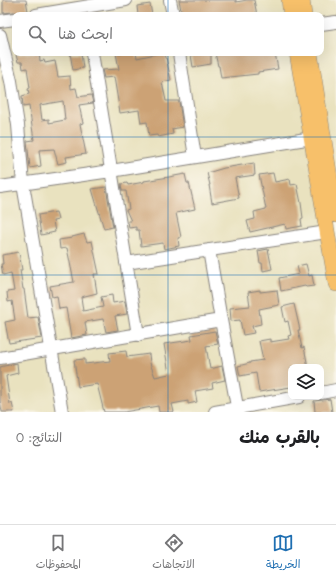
<!DOCTYPE html>
<html lang="ar">
<meta charset="utf-8">
<style>
body{margin:0;font-family:Mali,"Playpen Sans Arabic",sans-serif;background:#f6f6f6;color:#202124;direction:rtl}
.controls{position:absolute;right:12px;bottom:12px;display:grid;overflow:hidden;border-radius:8px;box-shadow:0 4px 16px #0002}
.controls button{width:36px;height:36px;display:grid;place-items:center;padding:0;border:0;border-bottom:1px solid #e0e0e0;background:#fff;color:#202124;font:20px sans-serif}
.list{margin:0;padding:0;list-style:none}
h2{display:flex;justify-content:space-between;align-items:center;height:52px;margin:0;padding:0 16px;font-size:17px}
h2 small{font-size:13px;font-weight:400;color:#757577}
.icon{flex:none;width:22px;height:22px;fill:none;stroke:currentColor;stroke-width:2;stroke-linecap:round;stroke-linejoin:round}
.map{position:relative;flex:none;width:336px;height:412px;overflow:hidden;direction:ltr}
.search{position:absolute;background:#fff;box-shadow:0 4px 16px #0002;left:12px;right:12px;top:12px;height:44px;display:flex;align-items:center;gap:10px;box-sizing:border-box;padding:0 14px;border-radius:8px;color:#757577;font-size:15px}
.sheet{height:112px;background:#fff}
nav{display:flex;justify-content:space-around;align-items:center;box-sizing:border-box;height:56px;border-top:1px solid #e0e0e0;background:#fff;font-size:11px;color:#757577}
nav a{display:grid;justify-items:center;gap:2px}
nav .on{color:#1f6fb2}
.map>svg:first-child{display:block}
</style>
<div class="map">
<svg width="336" height="412" viewBox="0 0 336 412">
<rect width="100%" height="100%" fill="#fbf7ec"/>
<filter id="ink" filterUnits="userSpaceOnUse"><feTurbulence type="fractalNoise" baseFrequency=".025" numOctaves="2"/><feDisplacementMap in="SourceGraphic" scale="8" xChannelSelector="R" yChannelSelector="G"/><feConvolveMatrix kernelMatrix="1 2 1 2 8 2 1 2 1" color-interpolation-filters="sRGB"/></filter>
<filter id="wash" filterUnits="userSpaceOnUse"><feTurbulence type="fractalNoise" baseFrequency=".012" numOctaves="4" result="noise"/><feDisplacementMap in="SourceGraphic" scale="16" xChannelSelector="R" yChannelSelector="G"/><feGaussianBlur stdDeviation="0.9" result="paint"/><feColorMatrix in="noise" values="0 0 0 0 0 0 0 0 0 0 0 0 0 0 0 0 0 1.4 0 .05"/><feComposite in="paint" operator="in"/></filter>
<g filter="url(#wash)">
<rect width="100%" height="100%" fill="#e9e2bf"/>
<g id="blocks">
<path fill="#cca275" fill-rule="evenodd" d="M3 0H26L28 11 19 13 14 12 3 13Z
M179 0H236V2L247 0H254L257 15H182Z
M150 4 152 15H138L137 6Z
M29 53H39L40 61 44 60 45 63 55 61 58 77 70 76 71 89 76 88 78 97 91 95 93 103 79 105 83 123 80 124 86 154 66 157 67 162 58 164 54 149 39 150 41 166 30 168 27 141 34 140 29 106 23 107 22 96 29 94 28 89 30 88 27 68 23 69 22 62H18L16 55ZM63 101 65 120 49 123V119L42 120 40 105Z
M70 53H81L83 68 73 70Z
M116 53H136L137 58 160 53H165L171 80 162 82 166 101H179L183 127 172 129 173 134 158 137 157 135 149 136 147 122 141 123 139 110 120 113 114 77 104 78 102 70 119 69Z
M207 53H211V64L193 67 191 55Z
M215 53H275L278 69 258 72V74L221 78 219 66H218Z
M254 163 255 175 235 178 239 198 212 203 209 185H210L207 173 224 168Z
M273 173 275 182 290 179 291 185 297 184 301 203 303 218 301 219 302 226 286 229 285 224 250 232 247 221 255 219 254 212 266 209 259 175Z
M185 174 187 183H189L195 209 176 213 181 237 178 238 179 246 164 249 163 243 141 246 139 230H136V227L129 228 128 221H131L126 210 129 209 126 191H122L121 184 127 183 128 185 144 182V181L169 177Z
M106 187 113 227 104 229 92 189Z
M56 212 58 220 53 221 55 232 41 235 38 215Z
M84 234 87 242 92 241 99 274H94L97 293 81 297 83 311 103 307 101 297 112 295 113 303 125 301 127 314 115 316 118 330 106 332 103 319 85 322 87 335 71 338 66 308 59 309 57 296 52 297 50 286 74 282 67 248 60 249 59 240 72 238V237Z
M268 249 272 269 263 271 262 263H260L258 251Z
M19 252 22 270H20L23 289H24L28 318 38 317 42 338 9 343 5 322 15 320 12 301 8 302 7 292 14 291 11 273 3 275 1 264H3L2 255Z
M306 264 309 276 312 275 314 286 306 287 305 286 281 291 279 278 299 274 297 266Z
M260 290V292L277 290 279 305 259 309 261 324 252 326 254 333 243 335 240 320 231 321 230 308 250 306 248 292Z
M294 304 300 330H298L302 348 304 347 308 367H291V387L259 392 256 373 240 376 238 366 250 363V362L263 360 259 341 270 339V342L289 339 288 336 291 335 288 321 285 322 282 307Z
M215 331 218 344 206 346 210 369 222 366 225 380 212 383 213 388 195 391 197 402 188 404V401L172 404 174 412H159L158 406 124 412H104L97 384 78 387 74 360 85 359V364L110 361 109 353 126 351 127 357 149 354 150 363 155 377 169 374 164 344 192 340 191 335Z
M17 363 18 373 6 376 10 404 12 403 14 412H2L0 401V367Z
M330 399 332 412H315L314 401Z"/>
</g>
</g>
<g filter="url(#ink)">
<use href="#blocks" fill-opacity="0" stroke="#86827d" stroke-width="1"/>
<g fill="none" stroke-linecap="round" stroke-linejoin="round">
<g stroke="#86827d" stroke-width="14">
<path id="minor" d="M170 0 173 15
M36 15 126 0
M0 21 15 19
M321 24 336 22
M0 35 11 81 18 125 23 184 62 412
M92 53 138 335
M179 53 195 157
M0 187 111 171 312 138
M209 250 221 320 238 412
M126 263 327 232
M0 358 221 320
M321 393 336 390
M215 412 299 397"/>
</g>
<g stroke="#86827d" stroke-width="16">
<path id="major" d="M289 0 291 15
M302 0 304 15
M297 53 336 284
M310 53 336 215"/>
</g>
<use href="#minor" stroke="#fff" stroke-width="12"/>
<use href="#major" stroke="#f7c06b" stroke-width="15"/>
</g>
</g>
<path fill="none" stroke="#1f6fb2" stroke-width="1" stroke-opacity="0.55" d="M168 0V15M168 53V412M0 137H336M0 275H336"/>
</svg>
<div class="controls">
<button><svg class="icon" aria-label="layers" viewBox="0 0 24 24"><path d="M12 4l9 5-9 5-9-5zM3 14l9 5 9-5"/></svg></button>
</div>
<div class="search"><svg class="icon" aria-label="search" viewBox="0 0 24 24"><circle cx="10" cy="10" r="6"/><path d="M15 15l6 6"/></svg>ابحث هنا</div>
</div>
<section class="sheet">
<h2>بالقرب منك<small>النتائج: 0</small></h2>
<ul class="list">
</ul>
</section>
<nav>
<a class="on"><svg class="icon" aria-label="map" viewBox="0 0 24 24"><path d="M3 6l6-2 6 2 6-2v14l-6 2-6-2-6 2zM9 4v14M15 6v14"/></svg>الخريطة</a>
<a><svg class="icon" aria-label="directions" viewBox="0 0 24 24"><path d="M12 3l9 9-9 9-9-9zM9 14v-3h6M13 9l2 2-2 2"/></svg>الاتجاهات</a>
<a><svg class="icon" aria-label="saved" viewBox="0 0 24 24"><path d="M7 4h10v16l-5-4-5 4z"/></svg>المحفوظات</a>
</nav>
